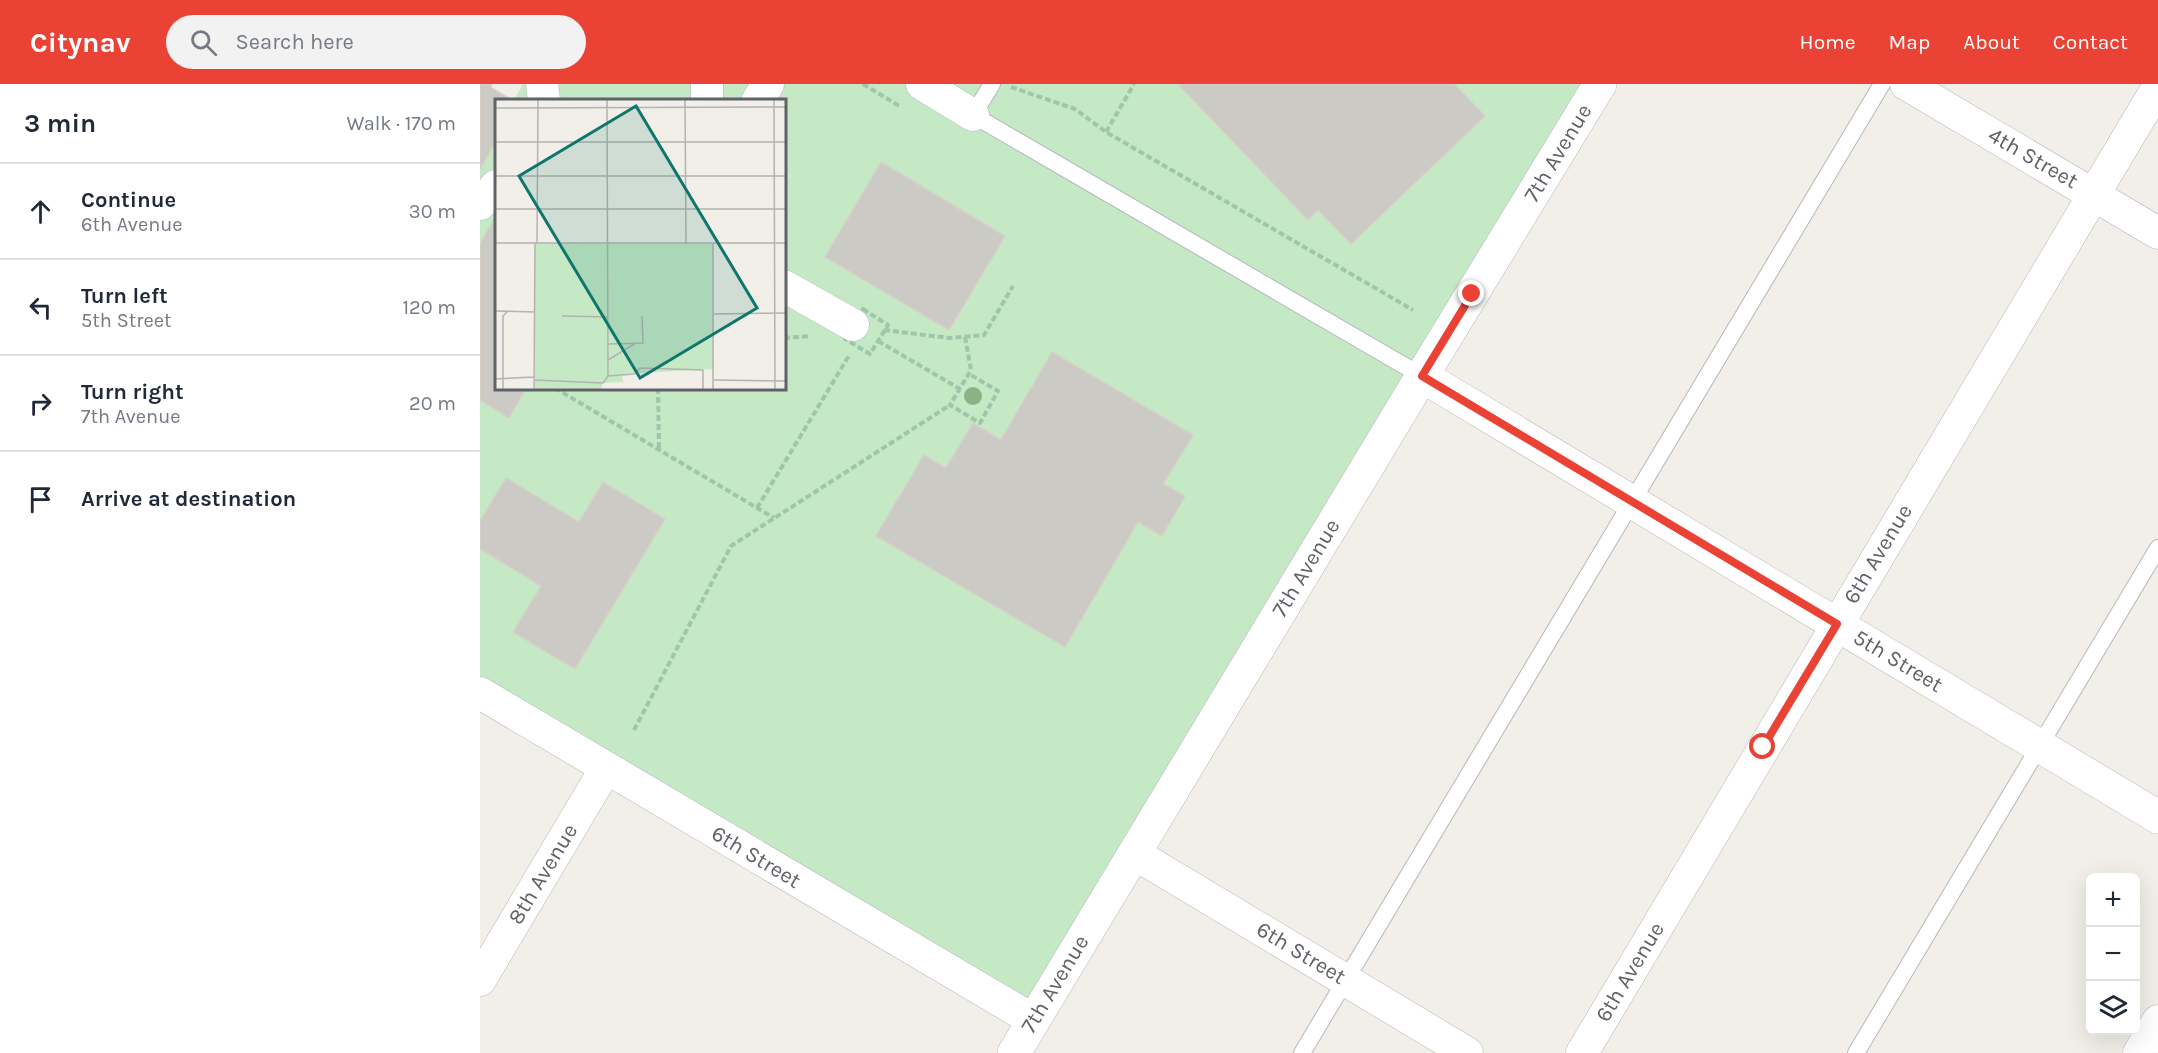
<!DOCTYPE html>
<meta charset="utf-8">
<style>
body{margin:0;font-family:Karla,sans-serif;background:#f2f2f3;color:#1f2937}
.controls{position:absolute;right:18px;bottom:18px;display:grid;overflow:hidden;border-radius:9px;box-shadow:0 6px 24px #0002}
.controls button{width:54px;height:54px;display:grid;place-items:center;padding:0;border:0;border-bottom:2px solid #e0e1e3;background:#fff;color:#1f2937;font:30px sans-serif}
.stop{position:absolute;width:18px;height:18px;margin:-14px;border:4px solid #ea4335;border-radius:50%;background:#fff}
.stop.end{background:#ea4335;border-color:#fff;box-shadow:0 2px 6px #0008}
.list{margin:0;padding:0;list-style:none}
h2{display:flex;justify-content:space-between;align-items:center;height:78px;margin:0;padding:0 24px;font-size:26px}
h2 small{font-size:20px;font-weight:400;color:#747a83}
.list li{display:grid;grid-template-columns:39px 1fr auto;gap:18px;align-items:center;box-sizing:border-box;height:96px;padding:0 24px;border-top:2px solid #e0e1e3}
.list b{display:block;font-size:22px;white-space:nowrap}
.list p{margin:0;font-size:20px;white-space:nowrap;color:#747a83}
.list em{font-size:20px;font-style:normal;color:#747a83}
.icon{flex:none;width:33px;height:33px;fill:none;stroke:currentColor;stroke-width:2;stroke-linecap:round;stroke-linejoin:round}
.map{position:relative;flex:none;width:1678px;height:969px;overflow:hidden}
header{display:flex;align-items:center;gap:36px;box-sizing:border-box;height:84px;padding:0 30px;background:#ea4335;color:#fff}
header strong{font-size:28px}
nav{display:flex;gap:33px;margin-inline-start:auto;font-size:21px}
.search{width:420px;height:54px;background:#f2f2f3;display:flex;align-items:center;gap:15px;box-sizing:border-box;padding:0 21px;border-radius:33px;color:#747a83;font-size:22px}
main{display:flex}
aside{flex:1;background:#fff}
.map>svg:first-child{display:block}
</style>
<header>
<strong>Citynav</strong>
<div class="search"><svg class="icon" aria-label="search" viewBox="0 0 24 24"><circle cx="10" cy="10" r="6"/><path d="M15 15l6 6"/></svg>Search here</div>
<nav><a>Home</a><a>Map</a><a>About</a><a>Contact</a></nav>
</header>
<main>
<aside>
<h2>3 min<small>Walk · 170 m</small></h2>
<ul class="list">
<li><svg class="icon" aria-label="ahead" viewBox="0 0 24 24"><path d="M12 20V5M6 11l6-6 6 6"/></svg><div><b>Continue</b><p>6th Avenue</p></div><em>30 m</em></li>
<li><svg class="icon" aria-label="left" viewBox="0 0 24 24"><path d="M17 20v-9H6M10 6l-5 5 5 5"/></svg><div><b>Turn left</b><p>5th Street</p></div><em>120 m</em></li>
<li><svg class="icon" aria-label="right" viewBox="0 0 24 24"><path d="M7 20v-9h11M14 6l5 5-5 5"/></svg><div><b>Turn right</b><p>7th Avenue</p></div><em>20 m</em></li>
<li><svg class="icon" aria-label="arrive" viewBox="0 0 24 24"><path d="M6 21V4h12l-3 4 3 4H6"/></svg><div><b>Arrive at destination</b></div></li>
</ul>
</aside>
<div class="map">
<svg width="1678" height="969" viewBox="0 0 1678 969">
<rect width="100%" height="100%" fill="#f1efe8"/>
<path fill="#c5e8c5" d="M43 0H1121L553 936 0 608V79L16 49V304H304V16H34Z"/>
<path fill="#cccac5" stroke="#d6d1c6" stroke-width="1.5" d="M0 0H12L10 3 32 16H16V57L0 85Z
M698 0H974L1005 32 871 160 838 126 828 136Z
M401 78 525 152 469 246 345 173Z
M16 132V304H46L29 334 0 316V160Z
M572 268 713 351 683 400 705 412 682 452 658 438 585 563 396 452 444 371 466 384 493 339 521 356Z
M26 394 99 438 123 398 185 435 95 585 33 548 61 502 0 465V437Z"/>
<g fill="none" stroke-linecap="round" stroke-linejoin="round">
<g stroke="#b5b8bc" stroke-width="18">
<path id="lane" d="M512 0 493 31 942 292
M822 969 1402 0
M1376 969 1678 464"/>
</g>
<g stroke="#b5b8bc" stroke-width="33">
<path id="street" d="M62 0 64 16
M227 0V16
M442 0 493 31
M1426 0 1678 149
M278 16 288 0
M0 120 16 102
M304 202 373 241
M0 609 553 936
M655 770 987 969
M0 896 126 684
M1102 969 1678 3
M1659 969 1678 937"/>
</g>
<g stroke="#b6babf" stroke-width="34">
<path id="secondary" d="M942 292 1678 733
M534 969 942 292 1120 0"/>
</g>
<path stroke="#9cc7a9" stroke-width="4" stroke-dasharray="6 3" stroke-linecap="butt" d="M383 0 421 23
M531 3 595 25 626 48 933 226
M626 48 654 0
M383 225 408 241 390 270 365 255Z
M404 246 469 254 504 251 533 202
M485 253 491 286 470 321 500 339 518 307 489 290
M304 254 331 252
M398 257 480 305
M75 304 294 434
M178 304 179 366
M277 424 370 270
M154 646 251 462 470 321"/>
<use href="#lane" stroke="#fff" stroke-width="16"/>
<use href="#street" stroke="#fff" stroke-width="32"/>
<use href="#secondary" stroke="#fff" stroke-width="33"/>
</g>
<circle fill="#89b387" cx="493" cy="312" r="9"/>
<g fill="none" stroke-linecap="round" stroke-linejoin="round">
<path stroke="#ea4335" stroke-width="8" d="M992 210 942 292 1357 540 1283 663"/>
</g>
<g text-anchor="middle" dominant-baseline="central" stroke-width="4.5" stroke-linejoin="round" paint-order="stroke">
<g font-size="22" fill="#5f6368" stroke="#fff">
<text transform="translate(1078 69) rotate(-59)">7th Avenue</text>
<text transform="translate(1553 74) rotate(30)">4th Street</text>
<text transform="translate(1398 470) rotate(-59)">6th Avenue</text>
<text transform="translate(826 484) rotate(-59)">7th Avenue</text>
<text transform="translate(1418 577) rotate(31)">5th Street</text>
<text transform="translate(276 773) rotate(31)">6th Street</text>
<text transform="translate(63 790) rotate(-59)">8th Avenue</text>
<text transform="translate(821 869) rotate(31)">6th Street</text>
<text transform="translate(1150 888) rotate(-59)">6th Avenue</text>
<text transform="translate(575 900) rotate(-59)">7th Avenue</text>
</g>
</g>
<g transform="translate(15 15)">
<rect width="291" height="291" fill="#f1efe8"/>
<path d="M40 144 218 145 219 270 127 275 128 283 107 284V291H40Z" fill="#c5e8c5"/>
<path fill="none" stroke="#b3b3b1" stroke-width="1.5" d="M112 0 113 277M190 0 191 145M279 0 280 291M0 9 291 8M0 43H291M0 77H291M0 110H291M0 144H291M42 144 43 0M218 145V291M0 212 40 213M219 215 291 214M67 217 113 218M113 245 148 244 147 217M113 261 141 244M0 280 39 278M39 281 108 284 113 277 139 275 145 269 208 271V291M219 281 291 282M8 291V217L13 212M39 291 40 144"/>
<path fill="#0f766e" fill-opacity="0.15" stroke="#0f766e" stroke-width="3" d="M141 7 262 209 145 279 24 77Z"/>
<rect width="291" height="291" fill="none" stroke="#5f6368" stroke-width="3"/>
</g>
</svg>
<div class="controls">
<button>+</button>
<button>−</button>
<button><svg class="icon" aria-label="layers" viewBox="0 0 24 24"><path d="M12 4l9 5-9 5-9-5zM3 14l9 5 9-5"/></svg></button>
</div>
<div class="stop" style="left:1283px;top:663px"></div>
<div class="stop end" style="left:992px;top:210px"></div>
</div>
</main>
